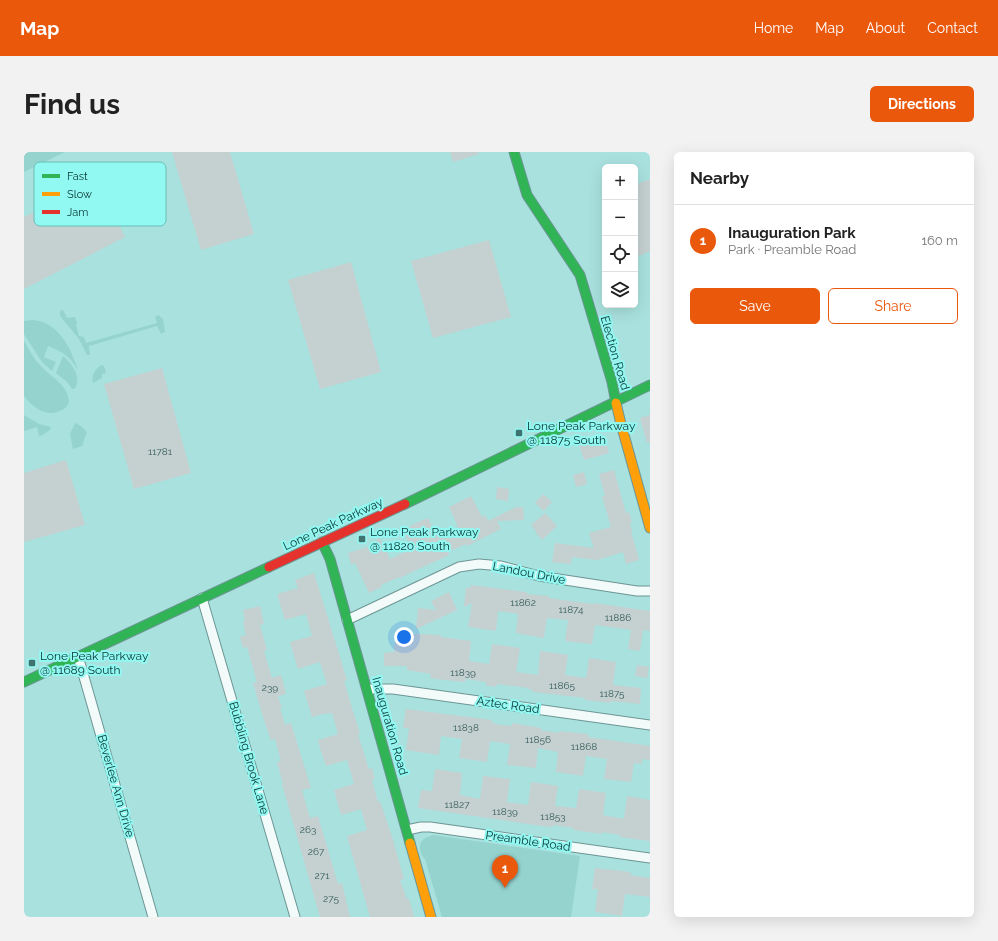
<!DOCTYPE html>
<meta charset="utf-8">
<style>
body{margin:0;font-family:Raleway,sans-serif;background:#f2f2f2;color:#222}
.controls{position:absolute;right:12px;top:12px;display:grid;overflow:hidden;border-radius:6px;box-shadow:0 4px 16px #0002}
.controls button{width:36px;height:36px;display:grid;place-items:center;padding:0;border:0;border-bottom:1px solid #e0e0e0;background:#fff;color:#222;font:20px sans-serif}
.you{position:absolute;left:380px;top:485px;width:14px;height:14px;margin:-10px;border:3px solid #fff;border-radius:50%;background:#1a73e8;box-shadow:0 0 0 6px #1a73e833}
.badge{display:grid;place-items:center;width:26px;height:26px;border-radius:50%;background:#ea580c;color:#fff;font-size:13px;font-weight:700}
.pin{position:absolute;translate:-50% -33px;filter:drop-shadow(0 1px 2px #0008)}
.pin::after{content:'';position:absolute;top:21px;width:14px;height:12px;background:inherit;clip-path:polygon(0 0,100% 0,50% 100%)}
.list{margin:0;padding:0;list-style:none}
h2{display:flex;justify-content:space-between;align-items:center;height:52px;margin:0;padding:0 16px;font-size:17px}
h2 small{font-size:13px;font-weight:400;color:#767676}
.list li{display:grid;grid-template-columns:26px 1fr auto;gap:12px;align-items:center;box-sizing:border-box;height:72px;padding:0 16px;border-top:1px solid #e0e0e0}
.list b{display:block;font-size:15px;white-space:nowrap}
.list p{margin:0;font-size:13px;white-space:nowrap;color:#767676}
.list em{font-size:13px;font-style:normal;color:#767676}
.actions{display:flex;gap:8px;padding:12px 16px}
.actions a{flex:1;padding:9px 0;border:1px solid #ea580c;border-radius:6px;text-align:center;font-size:14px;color:#ea580c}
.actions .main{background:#ea580c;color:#fff}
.icon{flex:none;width:22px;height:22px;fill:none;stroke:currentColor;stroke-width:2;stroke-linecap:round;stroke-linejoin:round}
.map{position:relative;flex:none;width:626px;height:765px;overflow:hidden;border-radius:6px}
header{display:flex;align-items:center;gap:24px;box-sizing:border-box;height:56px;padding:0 20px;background:#ea580c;color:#fff}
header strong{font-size:19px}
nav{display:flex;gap:22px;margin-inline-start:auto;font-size:14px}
.intro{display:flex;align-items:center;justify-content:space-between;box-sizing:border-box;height:96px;padding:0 24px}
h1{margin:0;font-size:28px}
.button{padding:10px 18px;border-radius:6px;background:#ea580c;color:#fff;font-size:14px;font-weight:700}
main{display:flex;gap:24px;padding:0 24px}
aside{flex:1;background:#fff;border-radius:6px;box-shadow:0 4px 16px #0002}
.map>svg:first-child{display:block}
</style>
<header>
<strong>Map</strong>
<nav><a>Home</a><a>Map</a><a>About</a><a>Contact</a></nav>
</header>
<div class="intro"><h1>Find us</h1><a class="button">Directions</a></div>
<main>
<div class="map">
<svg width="626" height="765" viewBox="0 0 626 765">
<rect width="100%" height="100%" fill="#a9e1de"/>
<path fill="#95d3cf" d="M4 0H41L0 20V2Z
M39 158 43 166 51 165 53 171 52 173 55 184 60 185 62 191 133 171 131 165 134 163 139 167 141 180 137 182 133 174 65 194 66 203H63L55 187 36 164V159Z
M8 168C34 169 48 197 54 219 47 204 38 200 24 194L20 205 32 210 28 219 18 210 0 182V169Z
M0 189C5 197 9 206 16 213 26 225 44 232 45 250 43 256 39 258 33 260 19 264 8 254 0 244Z
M39 204C48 211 59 227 50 237H48L43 230 32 221Z
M77 213 80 214 82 221 78 222V226L69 231C67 223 71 218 77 213Z
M0 263 15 272 27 275 26 278 17 284H15L13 275 0 279Z
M51 271 57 274 63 280 58 294 49 297 46 282Z
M409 683 556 704 547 765H418L401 707C396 703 393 692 400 687 402 685 406 684 409 683Z"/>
<path fill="#c5d0d1" d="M148 0H206L230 82 177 98Z
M426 0H454L455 2 429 10Z
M626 27V99L615 104 611 94V33Z
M73 29 101 85 0 137V65Z
M465 88 487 165 409 186 387 109Z
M327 110 357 220 296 237 264 128Z
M138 216 167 321 110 337 80 232Z
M626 263V290L623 291 616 266Z
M581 286 585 301 560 308 555 293Z
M42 308 61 373 0 390V321Z
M590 318 602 361 605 360 608 370 606 371 608 379H607L615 408 602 412 599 400 573 408 548 405 547 412 528 410 531 391 570 396 565 381 587 375 578 344H581L575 322Z
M560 320 563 332 552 335 549 323Z
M473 335 485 337 484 349 472 347Z
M519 342 528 350 520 359 511 351Z
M447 344 458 365 461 363 464 369 492 355H499L500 368 473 369 477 377 443 394 442 392 424 400 425 403 388 420 376 426 375 425 357 433 358 435 345 441 331 411 327 412 324 401 347 394 346 391 356 386 366 407 388 397 379 378 390 372 404 366 413 385 434 375 425 355Z
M521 361 533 374 518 388 511 380 512 379 507 373Z
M290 421 323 528 320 529 336 582 334 583 345 617 348 616 351 627 348 628 354 650 356 649 369 688 380 727 376 728 383 747H385L390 765H346L323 684 343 678 337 657 317 663 310 638 330 632 323 608 302 614 297 599 294 588 314 582 308 561 298 562 288 565 280 539 303 532 296 510 274 517 266 490 288 484 282 462 261 468 253 442 274 436 271 428Z
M447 433 503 440V442L525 444V446L569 452 570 451 626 459V479L619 478 616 499 604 497 607 478 571 473 568 492 541 489 544 468 523 466 520 486 492 481 494 462 474 459 472 479 444 475 448 451 440 455 442 436H446Z
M425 440 433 458 392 477 394 456 412 458 407 449Z
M236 454 240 472 236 473 243 498 240 499 248 526 257 523 262 542 254 544 258 556H256L261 573 267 571 287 636 278 638 286 666 294 664 314 732 318 731 326 765H296L258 632H259L253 610 257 609 251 587 247 588 240 568 229 531 233 530 223 495 219 496 216 485 222 483 219 469H221L219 458Z
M372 481 417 483V485L447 489 445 509 465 512 468 492 496 496 492 520 514 523 516 499 544 503 541 523 562 526 565 506 592 510 589 533 617 536 616 552 587 549V551L561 548V546L509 540V538L504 537 505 536 473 532 472 535 462 533V530L442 527 441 530 420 528 406 526 407 522 383 518V514H360V501L370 500Z
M613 513 625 515 623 526 611 524Z
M382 557 468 568V571L477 573 488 574V571L517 576V578L535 581V579L564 582V585L626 594V608L618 607V612L610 611 607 630 580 627 583 607 562 604 559 624 532 620 534 600 514 596 512 616 483 613 486 592 466 589 463 610 435 606 438 587 417 584 415 603 382 598 385 576H379Z
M411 617 438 621 436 643 456 647 459 624 486 627 483 650 504 653 507 630 534 634 531 654 552 656 555 637 582 641 579 663 600 667 603 644 626 648V689L595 685 596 683 578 680V682L549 678 550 676 529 673V675L518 674 394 656 397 638 408 639Z
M571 716 607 720 606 723 626 726V745L601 742 598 764 571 760 574 737H568Z"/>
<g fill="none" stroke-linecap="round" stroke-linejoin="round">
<g stroke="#6c9694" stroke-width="11">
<path id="street" d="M178 446 271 765
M323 468 435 415 455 412 477 414 515 424 613 439H626
M54 504 129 765
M343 537H369L626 573
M383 678 397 675H406L626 706"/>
</g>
<g stroke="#6c9694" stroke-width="11">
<path id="fast" d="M490 0 503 43 556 123 588 230 592 251
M381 352 626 233
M298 390 306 407 386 691
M0 530 245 415"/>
</g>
<g stroke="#6c9694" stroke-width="11">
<path id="slow" d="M592 251 597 272 626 376
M386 691 407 765"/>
</g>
<g stroke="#6c9694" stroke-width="11">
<path id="jam" d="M245 415 381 352"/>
</g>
<use href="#street" stroke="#f2fafa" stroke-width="9"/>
<use href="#fast" stroke="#30b455" stroke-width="9"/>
<use href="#slow" stroke="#ff9f0a" stroke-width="9"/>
<use href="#jam" stroke="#e5322d" stroke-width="9"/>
</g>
<g fill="#407270" stroke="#92f8f2" stroke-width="1.5">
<rect x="491" y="277" width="8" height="8" rx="2"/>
<rect x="334" y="383" width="8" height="8" rx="2"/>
<rect x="4" y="507" width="8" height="8" rx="2"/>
</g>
<g text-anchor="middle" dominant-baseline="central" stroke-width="4" stroke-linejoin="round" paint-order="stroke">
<g font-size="10" fill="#365d5b">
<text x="136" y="299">11781</text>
<text x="499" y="450">11862</text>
<text x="547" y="457">11874</text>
<text x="594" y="465">11886</text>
<text x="439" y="520">11839</text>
<text x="538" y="533">11865</text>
<text x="246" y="535">239</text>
<text x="588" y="541">11875</text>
<text x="442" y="575">11838</text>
<text x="514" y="587">11856</text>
<text x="560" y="594">11868</text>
<text x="433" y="652">11827</text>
<text x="481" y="659">11839</text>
<text x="529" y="664">11853</text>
<text x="284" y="677">263</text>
<text x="292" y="699">267</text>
<text x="298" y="723">271</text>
<text x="307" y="746">275</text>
</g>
<g font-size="12" fill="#073734" stroke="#92f8f2">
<text transform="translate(591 201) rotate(74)">Election Road</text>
<text transform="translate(309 372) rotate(-25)">Lone Peak Parkway</text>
<text transform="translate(505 421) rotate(11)">Landou Drive</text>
<text transform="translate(484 553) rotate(8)">Aztec Road</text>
<text transform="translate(366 574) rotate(74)">Inauguration Road</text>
<text transform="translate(225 606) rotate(74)">Bubbling Brook Lane</text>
<text transform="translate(92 634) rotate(74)">Beverlee Ann Drive</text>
<text transform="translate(504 689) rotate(8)">Preamble Road</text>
</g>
<g font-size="12" fill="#073734" stroke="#92f8f2" text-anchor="start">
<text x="503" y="274">Lone Peak Parkway<tspan x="503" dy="14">@ 11875 South</tspan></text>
<text x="346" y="380">Lone Peak Parkway<tspan x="346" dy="14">@ 11820 South</tspan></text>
<text x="16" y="504">Lone Peak Parkway<tspan x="16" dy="14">@ 11689 South</tspan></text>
</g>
</g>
<rect x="10" y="10" width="132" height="64" rx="6" fill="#92f8f2" stroke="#68beb9" stroke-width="1"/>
<rect x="18" y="22" width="18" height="4" fill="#30b455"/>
<rect x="18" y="40" width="18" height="4" fill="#ff9f0a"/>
<rect x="18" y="58" width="18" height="4" fill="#e5322d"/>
<g font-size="11" fill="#073734">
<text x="43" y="28">Fast</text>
<text x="43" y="46">Slow</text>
<text x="43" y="64">Jam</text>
</g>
</svg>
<div class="controls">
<button>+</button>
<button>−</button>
<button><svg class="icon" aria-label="locate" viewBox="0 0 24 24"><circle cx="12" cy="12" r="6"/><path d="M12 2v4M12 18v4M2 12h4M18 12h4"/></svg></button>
<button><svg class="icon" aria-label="layers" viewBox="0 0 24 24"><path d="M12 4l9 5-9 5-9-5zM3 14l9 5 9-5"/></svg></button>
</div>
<div class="you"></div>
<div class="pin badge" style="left:481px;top:736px">1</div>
</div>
<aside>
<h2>Nearby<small></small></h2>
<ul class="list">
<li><span class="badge">1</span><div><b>Inauguration Park</b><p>Park · Preamble Road</p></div><em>160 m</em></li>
</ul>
<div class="actions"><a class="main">Save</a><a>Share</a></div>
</aside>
</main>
